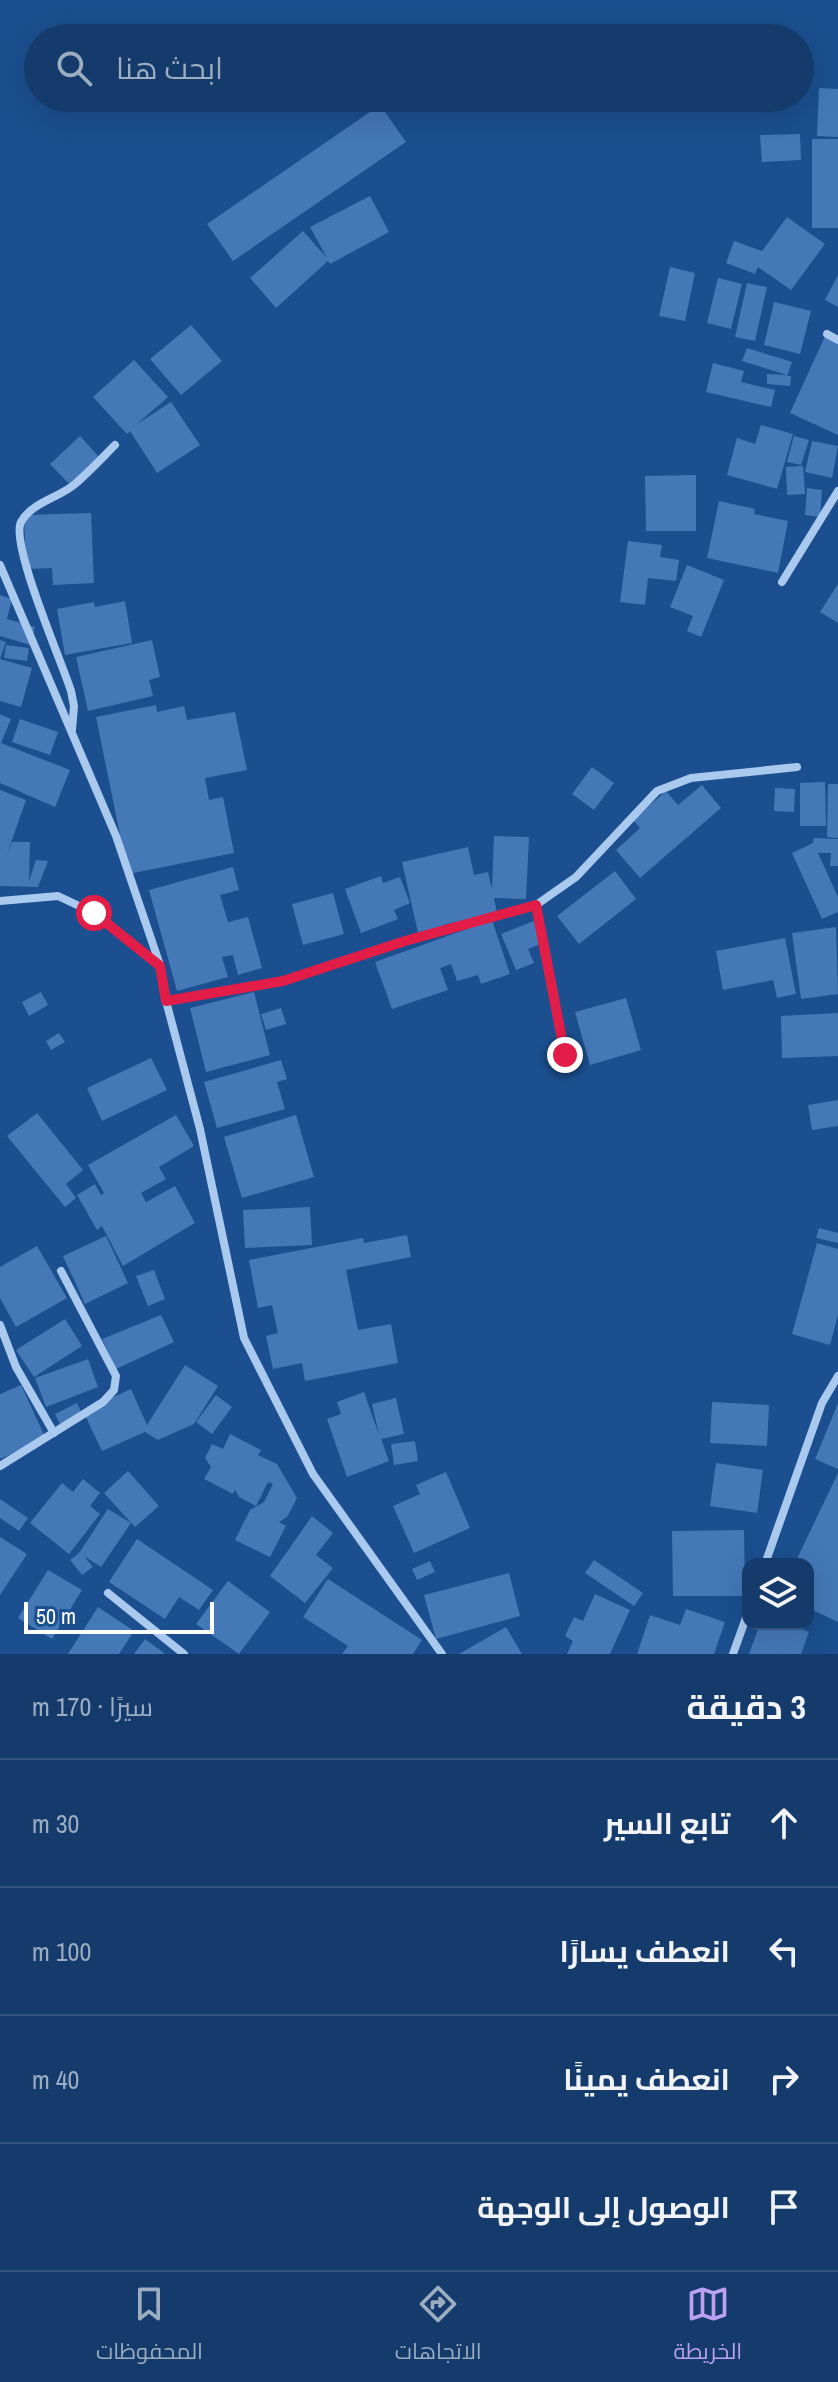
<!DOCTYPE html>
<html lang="ar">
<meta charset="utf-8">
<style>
body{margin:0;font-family:"Archivo Narrow",Cairo,sans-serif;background:#1d4271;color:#f1f3f6;direction:rtl}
.controls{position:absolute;right:24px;bottom:24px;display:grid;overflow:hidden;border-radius:16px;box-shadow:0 8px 32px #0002}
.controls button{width:72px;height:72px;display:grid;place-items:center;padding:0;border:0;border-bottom:2px solid #33557e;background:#143b6b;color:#f1f3f6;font:40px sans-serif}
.scale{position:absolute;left:24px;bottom:20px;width:190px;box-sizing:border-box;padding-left:8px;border:4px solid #fff;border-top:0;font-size:22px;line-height:28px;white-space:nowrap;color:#fff;-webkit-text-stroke:6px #1b4f8f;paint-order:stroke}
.stop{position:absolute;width:24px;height:24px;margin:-18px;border:6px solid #e11d48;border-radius:50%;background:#fff}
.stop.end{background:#e11d48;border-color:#fff;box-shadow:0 2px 8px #0008}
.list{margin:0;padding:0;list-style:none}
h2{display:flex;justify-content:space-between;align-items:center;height:104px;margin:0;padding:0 32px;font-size:34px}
h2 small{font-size:26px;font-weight:400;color:#9dadc1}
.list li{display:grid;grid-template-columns:52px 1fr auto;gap:24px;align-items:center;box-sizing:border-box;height:128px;padding:0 32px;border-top:2px solid #33557e}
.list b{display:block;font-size:30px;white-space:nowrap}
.list em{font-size:26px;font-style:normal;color:#9dadc1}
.icon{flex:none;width:44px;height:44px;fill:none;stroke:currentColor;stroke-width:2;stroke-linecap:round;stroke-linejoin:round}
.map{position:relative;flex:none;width:838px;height:1654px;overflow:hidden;direction:ltr}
.search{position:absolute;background:#143b6b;box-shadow:0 8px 32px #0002;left:24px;right:24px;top:24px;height:88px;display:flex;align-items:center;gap:20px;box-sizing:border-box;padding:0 28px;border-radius:44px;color:#9dadc1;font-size:30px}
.sheet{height:616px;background:#143b6b}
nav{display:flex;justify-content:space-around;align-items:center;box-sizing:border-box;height:112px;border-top:2px solid #33557e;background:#143b6b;font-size:22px;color:#9dadc1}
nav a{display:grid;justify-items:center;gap:4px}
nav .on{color:#bca0f2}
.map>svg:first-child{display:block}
</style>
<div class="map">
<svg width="838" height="1654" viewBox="0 0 838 1654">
<rect width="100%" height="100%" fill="#1b4f8f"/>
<path fill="#4478b7" d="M819 88 838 89V137L817 136Z
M380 105 406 142 233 261 207 224Z
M800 134 801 160 762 162 760 135Z
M812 139H838V228H812Z
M370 196 389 232 330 264 328 261 276 308 250 278 303 231 327 258 310 227Z
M787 217 825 244 791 290 758 267 755 274 726 263 734 241 762 251Z
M670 267 695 273 685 321 659 316Z
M838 275V307L825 300Z
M718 278 742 284 731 329 707 323Z
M747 283 767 287 755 341 735 337Z
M774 302 811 311 800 354 764 345Z
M191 325 222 361 181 395 150 359Z
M826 334 838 340V435L790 413Z
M747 348 792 362 787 376H791L790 386 767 384V374L787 375 742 361Z
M134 360 168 397 137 424 171 402 200 445 157 473 130 431 127 434 93 397Z
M713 363 744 371 741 382 775 390 771 407 706 392Z
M761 425 793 434 777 489 727 475 737 438 755 444Z
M80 436 100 458 71 486 50 464Z
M794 436 809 440 801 465 787 462Z
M812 441 838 446 832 478 805 472Z
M803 466 805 494 787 495 786 467Z
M696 475V531H646L645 476Z
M807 488 822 490 820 517 805 515Z
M719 501 755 509 754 514 788 521 778 573 707 558Z
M91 513 94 583 53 585 52 568 26 569 24 515Z
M628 541 662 545 660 557 679 560 676 581 648 578 645 605 620 602Z
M687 565 724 580 701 637 687 631 693 616 670 607Z
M838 584V623L820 612Z
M0 595 12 599 7 619 35 627 30 645 0 636Z
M125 601 132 643 65 655 57 609 94 602 95 607Z
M0 640 6 642 0 659 32 668 21 707 0 701Z
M152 640 160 677 149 680 153 696 88 711 76 657Z
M6 645 29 648 27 661 4 658Z
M156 705 157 712 184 706 187 720 235 712 247 770 205 778 209 800 223 797 234 853 128 874 96 717Z
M0 714 11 719 1 743 70 770 55 807 0 783Z
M20 719 58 732 50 755 12 742Z
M592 767 614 783 594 810 572 794Z
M825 782 826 826H800V783Z
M828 784H838V838L827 837Z
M702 785 721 808 640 878 616 850 640 828 633 820 666 791 678 805Z
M775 788 795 789 794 812 774 811Z
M0 790 26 800 6 857 12 842H30L29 881 36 860 48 861 38 887 0 886Z
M494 836 529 837 526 899 494 898 497 913 443 925 445 931 419 937 402 862 468 847 474 875 488 872 492 889Z
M814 838 838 839V866H830L831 853H818L838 897V912L822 919 792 853 813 843Z
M233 867 239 890 220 895 228 922 248 917 262 968 238 975 233 955 222 957 228 977 177 991 149 890Z
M615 871 636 899 579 944 557 916Z
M381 876 383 883 400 877 410 903 394 910 398 919 361 933 345 889Z
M333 893 344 934 303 945 292 904Z
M492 920 510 974 481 984 478 975 457 981 451 964 440 968 448 990 392 1009 375 962Z
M534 921 543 943 528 949 534 963 516 970 501 934Z
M836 927 838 994 801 999 792 933Z
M785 938 796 994 777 998 773 980 723 990 716 951Z
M41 992 48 1005 29 1016 22 1002Z
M254 992 270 1055 206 1072 190 1008Z
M626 998 641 1050 590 1065 575 1012Z
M281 1008 286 1024 266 1030 261 1014Z
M838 1013V1056L782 1058 781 1016Z
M59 1033 65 1042 51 1050 46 1041Z
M151 1058 167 1090 102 1121 87 1088Z
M281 1060 287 1079 277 1082 285 1109 217 1128 204 1082Z
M838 1100V1126L812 1130 808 1105Z
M37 1113 83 1170 66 1184 76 1198 65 1207 7 1136Z
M176 1115 194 1146 159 1167 166 1179 141 1193 146 1202 175 1186 195 1223 123 1266 102 1226 97 1230 77 1195 95 1184 101 1195 104 1193 88 1165Z
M296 1115 314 1177 242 1198 224 1137Z
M310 1207 312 1245 245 1248 243 1210Z
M819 1228 838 1233V1243L816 1238Z
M407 1235 411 1257 346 1270 358 1330 391 1324 398 1363 305 1381 302 1363 273 1369 266 1336 278 1333 272 1305 258 1308 249 1260 363 1238 364 1243Z
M106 1236 128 1283 85 1304 63 1256Z
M817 1243 838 1249V1315L830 1345 792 1334Z
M37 1246 67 1298 16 1327 0 1298V1267Z
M154 1270 165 1299 148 1306 136 1276Z
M161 1315 174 1342 116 1369 102 1339Z
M65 1319 82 1346 34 1377 16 1350Z
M88 1359 98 1387 46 1407 35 1378Z
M185 1365 218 1386 194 1424 158 1440 145 1432 102 1451 83 1411 131 1389 147 1425Z
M21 1385 46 1439 0 1459V1394Z
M364 1392 379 1435 372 1404 396 1398 404 1434 381 1439 389 1461 347 1477 327 1419 341 1414 337 1402Z
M216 1395 232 1407 212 1434 196 1422Z
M712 1402 769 1405 767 1446 710 1443Z
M77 1403 82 1414 60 1424 55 1414Z
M838 1403V1469L815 1459Z
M230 1434 261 1450 258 1455 277 1464 297 1498 287 1517 279 1522 286 1526 270 1557 235 1540 250 1510 264 1502 273 1484 268 1482 256 1506 239 1497 235 1490 233 1494 204 1479 211 1467 205 1458 212 1444 223 1449Z
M415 1441 418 1461 394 1465 391 1444Z
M716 1463 763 1470 757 1513 710 1506Z
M128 1471 159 1506 135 1527 104 1493Z
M446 1472 470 1528 414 1553 393 1506 420 1494 416 1485Z
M838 1473V1622L808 1608V1564L796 1561Z
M83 1479 100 1493 90 1506 100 1514 69 1554 30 1523 62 1483 73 1492Z
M0 1499 28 1518 19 1531 0 1518Z
M108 1509 131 1523 101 1567 84 1556 93 1567 82 1575 70 1560 79 1553Z
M312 1516 333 1533 316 1555 333 1568 305 1603 270 1576Z
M744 1530 745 1596H673L672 1531Z
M0 1537 27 1554 0 1595Z
M137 1539 213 1590 199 1610 179 1597 165 1619 109 1582Z
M594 1560 643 1593 634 1606 585 1573Z
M430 1561 435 1572 417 1580 412 1569Z
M48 1570 82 1590 52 1639 18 1618Z
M509 1573 520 1616 436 1639 424 1595Z
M328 1579 422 1640 413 1654H342L348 1646 303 1617Z
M228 1581 270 1612 239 1654 196 1624Z
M595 1594 630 1610 610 1654H567L573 1641 565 1636 574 1617 583 1621Z
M98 1607 134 1631 119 1654H68Z
M686 1609 725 1622 714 1654H637L650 1615 680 1625Z
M760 1624H787L809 1632 801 1654H749Z
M506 1627 522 1654H459Z
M145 1639 164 1653 165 1654H134Z"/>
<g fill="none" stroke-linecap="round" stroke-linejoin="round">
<path stroke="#a9c9ee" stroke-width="8" d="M827 334 838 340
M0 565 116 836 160 965
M782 582 838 491
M72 730 74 706 71 691C62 662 10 544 21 522 32 502 59 498 75 484 89 472 102 458 115 445
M0 901 58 896 94 913 160 966 166 1001 200 1129 244 1338 313 1474 442 1654
M536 905 565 1055
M166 1001 283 981 405 941 536 905 576 877 657 791 691 778 797 767
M0 1325 16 1367 54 1433
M0 1466 103 1402 114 1390 116 1376 61 1271
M765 1564 822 1403 838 1376
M108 1593 184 1654
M733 1654 748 1612"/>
</g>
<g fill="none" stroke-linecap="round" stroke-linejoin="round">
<path stroke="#e11d48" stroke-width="10" d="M94 913 160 966 166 1001 283 981 405 941 536 905 565 1055"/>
</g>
</svg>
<div class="controls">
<button><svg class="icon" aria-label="layers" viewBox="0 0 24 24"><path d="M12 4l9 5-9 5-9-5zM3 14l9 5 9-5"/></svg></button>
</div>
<div class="scale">50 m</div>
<div class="stop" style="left:94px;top:913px"></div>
<div class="stop end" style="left:565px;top:1055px"></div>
<div class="search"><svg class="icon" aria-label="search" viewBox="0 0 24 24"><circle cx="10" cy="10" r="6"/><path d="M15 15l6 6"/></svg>ابحث هنا</div>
</div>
<section class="sheet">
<h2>3 دقيقة<small>سيرًا · 170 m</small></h2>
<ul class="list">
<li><svg class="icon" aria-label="ahead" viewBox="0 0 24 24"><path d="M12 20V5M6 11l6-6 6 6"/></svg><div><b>تابع السير</b></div><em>30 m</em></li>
<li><svg class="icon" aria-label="left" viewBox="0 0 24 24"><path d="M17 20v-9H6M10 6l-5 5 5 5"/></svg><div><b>انعطف يسارًا</b></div><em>100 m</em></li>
<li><svg class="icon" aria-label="right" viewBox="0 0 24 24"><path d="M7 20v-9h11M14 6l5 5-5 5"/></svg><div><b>انعطف يمينًا</b></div><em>40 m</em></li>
<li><svg class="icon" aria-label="arrive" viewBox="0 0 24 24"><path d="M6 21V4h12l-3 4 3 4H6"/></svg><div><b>الوصول إلى الوجهة</b></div></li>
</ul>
</section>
<nav>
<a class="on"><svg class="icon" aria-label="map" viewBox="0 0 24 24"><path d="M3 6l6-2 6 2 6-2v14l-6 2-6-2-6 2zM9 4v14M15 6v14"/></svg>الخريطة</a>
<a><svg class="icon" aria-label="directions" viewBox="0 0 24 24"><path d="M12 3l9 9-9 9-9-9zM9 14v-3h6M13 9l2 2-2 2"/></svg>الاتجاهات</a>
<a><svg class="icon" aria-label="saved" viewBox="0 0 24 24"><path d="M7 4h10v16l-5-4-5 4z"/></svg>المحفوظات</a>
</nav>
